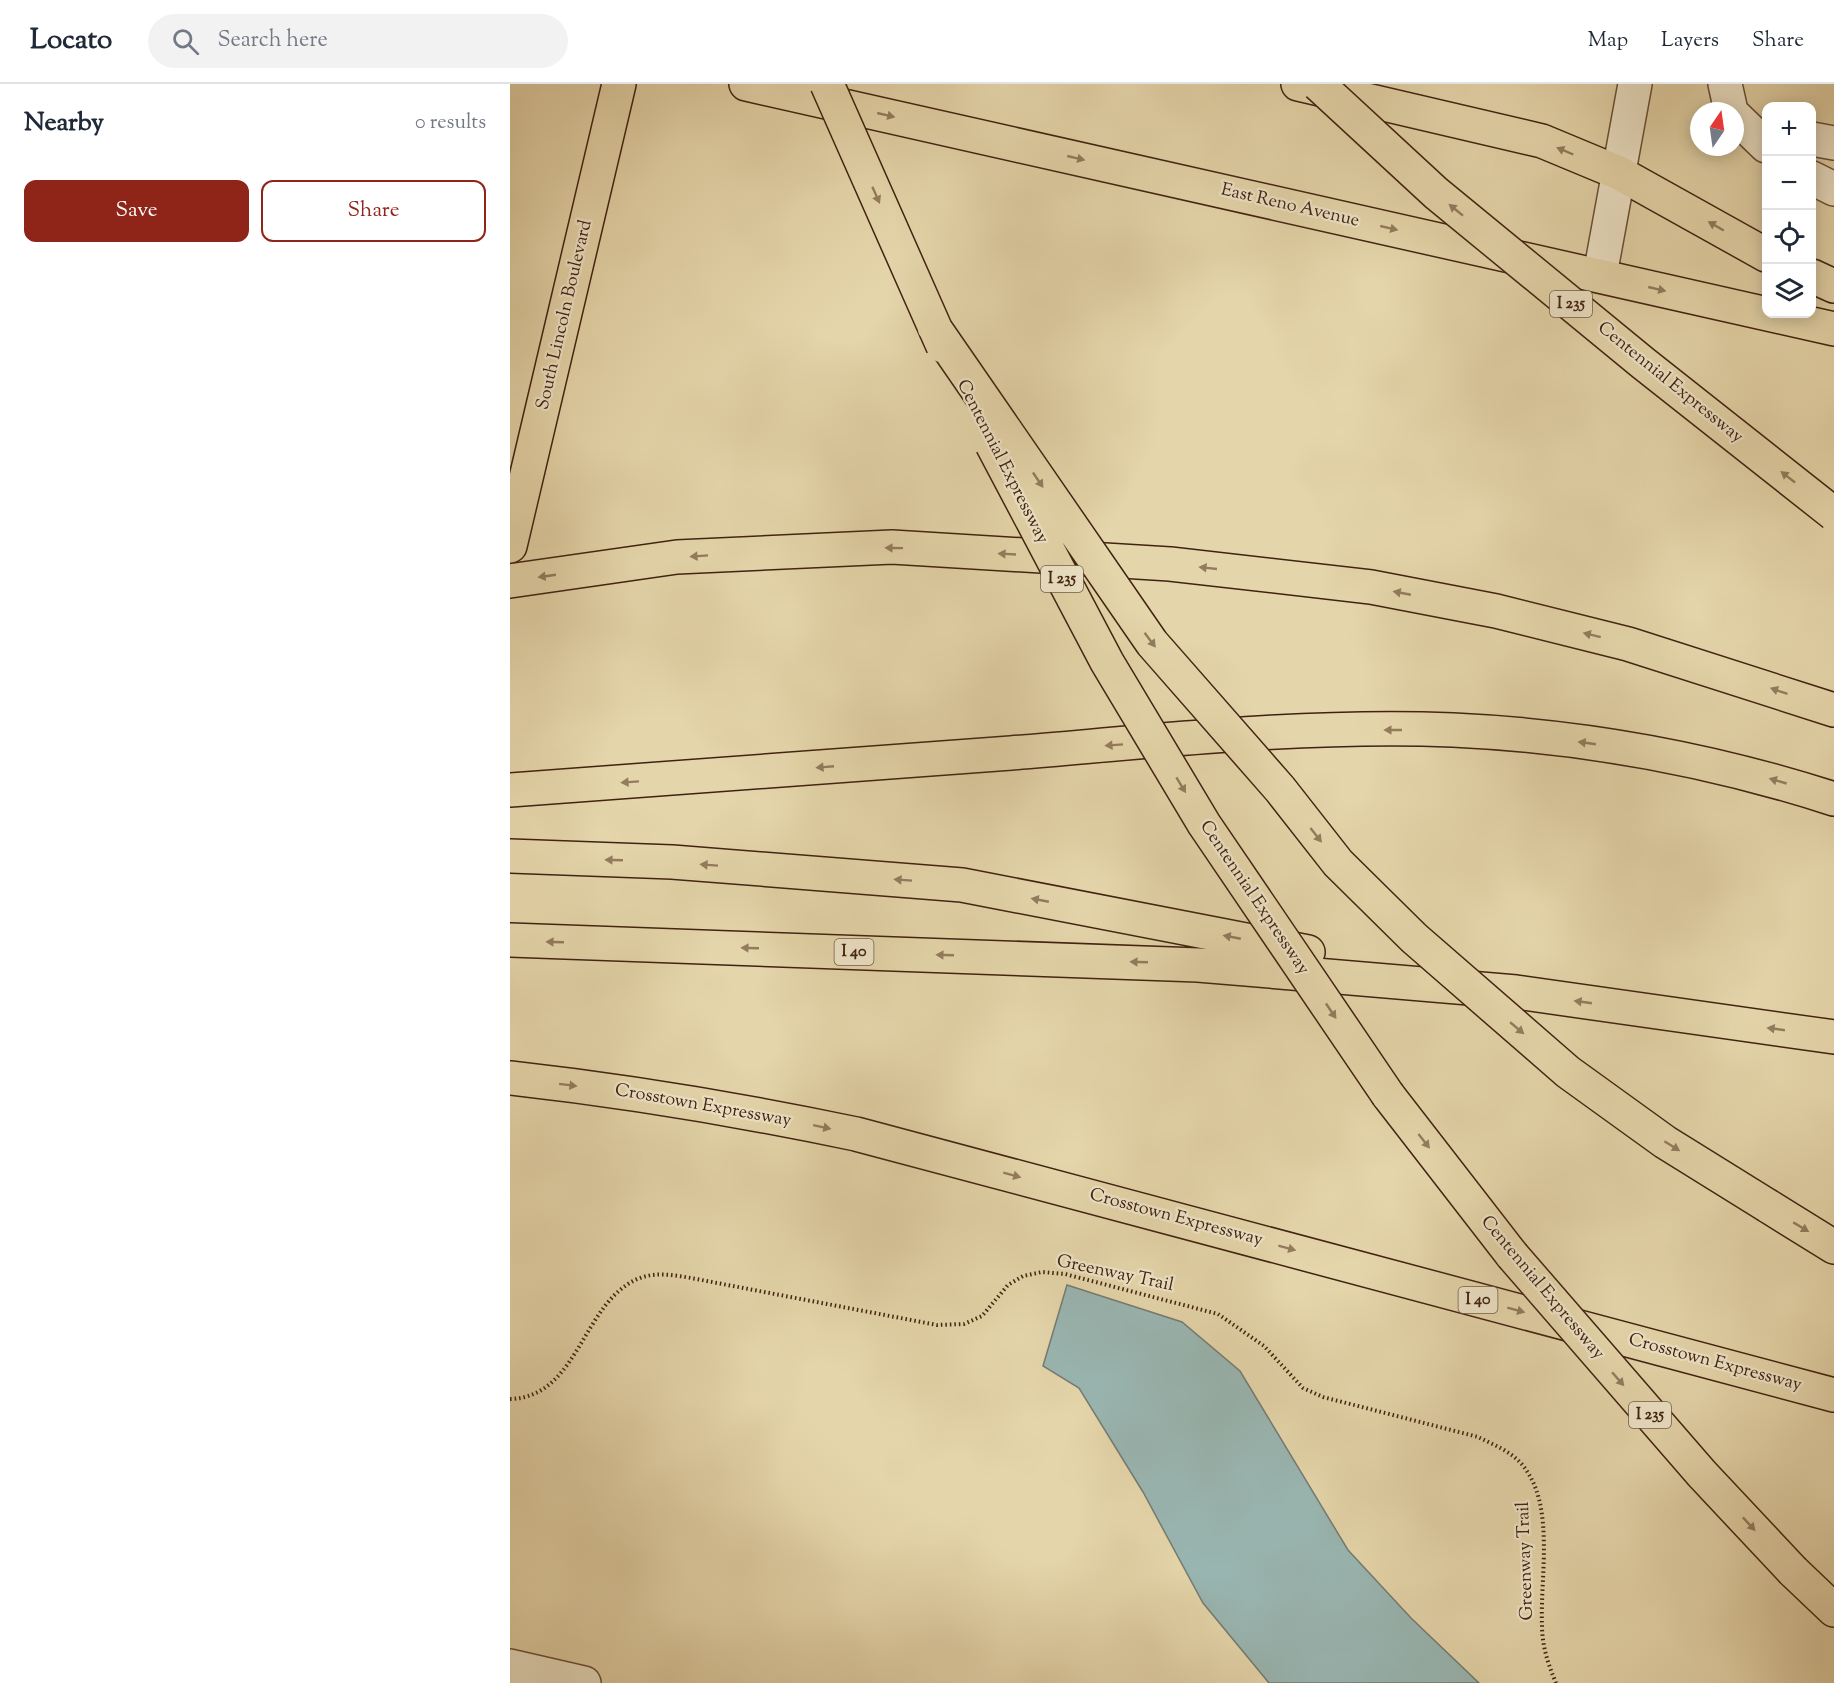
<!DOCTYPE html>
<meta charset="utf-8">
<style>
body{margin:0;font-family:"Sorts Mill Goudy",serif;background:#f2f2f3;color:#1f2937}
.controls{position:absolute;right:18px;top:18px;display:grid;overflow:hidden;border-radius:12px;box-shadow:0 3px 15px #0003}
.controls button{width:54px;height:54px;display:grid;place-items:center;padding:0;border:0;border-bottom:2px solid #e0e1e3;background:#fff;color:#1f2937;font:30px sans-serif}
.compass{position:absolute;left:1180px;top:18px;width:54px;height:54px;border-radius:50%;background:#fff;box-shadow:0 3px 15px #0003;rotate:13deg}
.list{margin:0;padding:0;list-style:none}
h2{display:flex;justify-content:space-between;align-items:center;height:78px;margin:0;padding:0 24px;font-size:26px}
h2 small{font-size:20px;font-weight:400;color:#747a83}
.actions{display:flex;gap:12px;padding:18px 24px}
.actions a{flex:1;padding:14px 0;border:2px solid #8f2418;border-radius:12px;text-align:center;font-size:21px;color:#8f2418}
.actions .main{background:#8f2418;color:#fff}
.icon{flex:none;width:33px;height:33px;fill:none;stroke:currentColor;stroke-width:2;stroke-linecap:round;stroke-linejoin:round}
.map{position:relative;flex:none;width:1324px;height:1599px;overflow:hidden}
header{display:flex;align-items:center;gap:36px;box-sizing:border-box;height:84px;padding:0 30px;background:#fff;border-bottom:2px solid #e0e1e3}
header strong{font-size:28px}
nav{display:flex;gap:33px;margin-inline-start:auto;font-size:21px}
.search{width:420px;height:54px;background:#f2f2f3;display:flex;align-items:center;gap:15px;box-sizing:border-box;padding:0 21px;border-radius:33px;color:#747a83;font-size:22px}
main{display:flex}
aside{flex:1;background:#fff}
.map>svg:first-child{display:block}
</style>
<header>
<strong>Locato</strong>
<div class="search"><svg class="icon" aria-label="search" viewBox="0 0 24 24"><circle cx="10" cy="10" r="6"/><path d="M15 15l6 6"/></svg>Search here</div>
<nav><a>Map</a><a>Layers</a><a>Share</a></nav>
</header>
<main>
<aside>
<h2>Nearby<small>0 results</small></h2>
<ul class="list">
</ul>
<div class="actions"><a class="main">Save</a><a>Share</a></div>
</aside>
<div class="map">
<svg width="1324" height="1599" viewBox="0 0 1324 1599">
<rect width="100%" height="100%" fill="#e5d5aa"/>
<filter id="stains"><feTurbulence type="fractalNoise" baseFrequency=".00333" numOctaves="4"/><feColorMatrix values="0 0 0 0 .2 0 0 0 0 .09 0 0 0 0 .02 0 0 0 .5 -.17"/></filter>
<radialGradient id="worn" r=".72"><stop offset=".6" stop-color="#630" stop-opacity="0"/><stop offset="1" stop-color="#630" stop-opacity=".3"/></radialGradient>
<path fill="#99b6b2" stroke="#767b72" stroke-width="1.5" d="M557 1201 672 1238 730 1287 838 1466 901 1534 969 1599H759L693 1519 633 1408 569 1304 533 1282Z"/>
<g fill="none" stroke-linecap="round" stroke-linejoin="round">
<g stroke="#6a4f38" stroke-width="36">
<path id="minor" d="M1215 0 1221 27
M1225 32 1256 62
M1302 55 1324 59
M1302 94 1324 105
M1090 191 1125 0
M0 1582 74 1599"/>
</g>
<g stroke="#412212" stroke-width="36">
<path id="major" d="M236 0 1324 245
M788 0 1032 57 1109 89 1256 171
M1302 192 1324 202
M0 462 109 0"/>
</g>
<g stroke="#412212" stroke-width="36">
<path id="highway" d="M0 497 167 473 382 463 660 480 861 503 986 527 1118 560 1324 626
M0 706C167 694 334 682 501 669 648 657 796 640 943 646 1073 652 1200 675 1324 715
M0 772 162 778 452 801 798 868
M0 856 688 881 1006 908 1324 953
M0 994C116 1007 231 1026 346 1050L1324 1311
M878 1011 1002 1171
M1258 1122 1324 1163
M1283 1487 1324 1526"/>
</g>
<path stroke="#412212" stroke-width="4" stroke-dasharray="1.5 3" stroke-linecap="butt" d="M0 1315C70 1313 72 1216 130 1194 146 1188 164 1191 181 1194L427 1241 454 1240 472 1232 498 1201 513 1192 532 1188 555 1190 708 1230 754 1262 793 1304 813 1313 968 1353C984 1361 1003 1368 1014 1383 1045 1423 1030 1493 1032 1541 1032 1562 1038 1580 1046 1599"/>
<use href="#minor" stroke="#eee4c8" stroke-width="33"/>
<use href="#major" stroke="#e5d5aa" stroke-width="33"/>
<use href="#highway" stroke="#e5d5aa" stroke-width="33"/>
<g stroke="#412212" stroke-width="36" stroke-linecap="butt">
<path id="highway-bridge" d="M317 0 433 262
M808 0 926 109 1133 279 1324 430
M424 243 642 559 770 705 828 779 904 854 1058 988 1155 1058 1258 1122
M482 360 597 578 694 740 878 1011
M1002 1171 1192 1390 1283 1487"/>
</g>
<use href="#highway-bridge" stroke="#e5d5aa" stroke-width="33"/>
</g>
<defs><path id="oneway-solid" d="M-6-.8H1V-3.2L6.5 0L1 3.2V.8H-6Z" transform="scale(1.5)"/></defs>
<g fill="#937c5e">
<use href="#oneway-solid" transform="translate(376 31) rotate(13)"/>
<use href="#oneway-solid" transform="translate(1055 67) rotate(-157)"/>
<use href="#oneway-solid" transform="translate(566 74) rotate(13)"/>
<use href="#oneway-solid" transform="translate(366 111) rotate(66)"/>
<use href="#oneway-solid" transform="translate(946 126) rotate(-141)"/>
<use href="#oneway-solid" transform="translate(1206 142) rotate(-150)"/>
<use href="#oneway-solid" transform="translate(879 144) rotate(13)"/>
<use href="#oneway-solid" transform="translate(1147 205) rotate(13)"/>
<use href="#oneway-solid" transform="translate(1278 393) rotate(-142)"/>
<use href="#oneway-solid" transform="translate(528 396) rotate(56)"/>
<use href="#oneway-solid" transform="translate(384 464) rotate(-179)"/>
<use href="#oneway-solid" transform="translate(497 470) rotate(-177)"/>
<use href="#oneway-solid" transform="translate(189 472) rotate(176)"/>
<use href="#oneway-solid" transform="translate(698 484) rotate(-174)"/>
<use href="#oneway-solid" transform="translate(37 492) rotate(172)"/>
<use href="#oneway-solid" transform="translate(892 509) rotate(-169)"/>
<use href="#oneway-solid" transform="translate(1082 551) rotate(-166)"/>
<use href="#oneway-solid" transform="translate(640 556) rotate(53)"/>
<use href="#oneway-solid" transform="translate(1269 607) rotate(-161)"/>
<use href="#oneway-solid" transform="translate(883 646) rotate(-180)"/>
<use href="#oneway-solid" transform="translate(1077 659) rotate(-172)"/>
<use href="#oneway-solid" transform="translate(604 661) rotate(176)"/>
<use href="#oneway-solid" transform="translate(315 683) rotate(175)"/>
<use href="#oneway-solid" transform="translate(1268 697) rotate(-164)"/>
<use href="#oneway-solid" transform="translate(120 698) rotate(176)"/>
<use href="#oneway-solid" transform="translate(671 701) rotate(59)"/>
<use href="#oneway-solid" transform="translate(806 751) rotate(52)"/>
<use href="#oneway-solid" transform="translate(104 776) rotate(-178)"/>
<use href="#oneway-solid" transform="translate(199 781) rotate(-176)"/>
<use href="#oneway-solid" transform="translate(393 796) rotate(-176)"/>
<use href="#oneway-solid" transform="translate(530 816) rotate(-169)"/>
<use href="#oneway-solid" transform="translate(722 853) rotate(-169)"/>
<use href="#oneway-solid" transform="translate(45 858) rotate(-178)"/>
<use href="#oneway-solid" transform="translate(240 864) rotate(-178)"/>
<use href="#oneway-solid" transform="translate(435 871) rotate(-178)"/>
<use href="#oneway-solid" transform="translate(629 878) rotate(-178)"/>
<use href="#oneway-solid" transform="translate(1073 918) rotate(-172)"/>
<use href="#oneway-solid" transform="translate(821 927) rotate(56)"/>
<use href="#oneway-solid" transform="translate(1007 944) rotate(40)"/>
<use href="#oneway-solid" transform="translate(1266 945) rotate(-172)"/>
<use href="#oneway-solid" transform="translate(58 1001) rotate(7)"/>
<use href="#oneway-solid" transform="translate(312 1043) rotate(12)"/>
<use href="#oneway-solid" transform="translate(914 1057) rotate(52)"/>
<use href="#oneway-solid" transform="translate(1162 1062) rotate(32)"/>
<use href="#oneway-solid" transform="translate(502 1091) rotate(15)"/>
<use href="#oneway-solid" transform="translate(1291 1143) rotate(31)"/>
<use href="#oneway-solid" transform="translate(777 1164) rotate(15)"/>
<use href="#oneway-solid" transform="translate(1006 1226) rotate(15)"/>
<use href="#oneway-solid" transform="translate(1108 1295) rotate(49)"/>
<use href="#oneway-solid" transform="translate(1239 1440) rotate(47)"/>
</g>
<g text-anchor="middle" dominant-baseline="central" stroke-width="4.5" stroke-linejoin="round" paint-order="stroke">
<g fill="#eee4c8" stroke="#755c49" stroke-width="1.5">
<rect x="1040" y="207" width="42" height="26" rx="4.5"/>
<rect x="531" y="482" width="42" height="26" rx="4.5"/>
<rect x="324.5" y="855" width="39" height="26" rx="4.5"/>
<rect x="948.5" y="1203" width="39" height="26" rx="4.5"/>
<rect x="1119" y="1318" width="42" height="26" rx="4.5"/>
</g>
<g font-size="16" font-weight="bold" fill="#412212">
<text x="1061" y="220">I 235</text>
<text x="552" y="495">I 235</text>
<text x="344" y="868">I 40</text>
<text x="968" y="1216">I 40</text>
<text x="1140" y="1331">I 235</text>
</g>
<g font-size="18" fill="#412212" stroke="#eee4c8">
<text transform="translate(780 122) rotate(13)">East Reno Avenue</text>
<text transform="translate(55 231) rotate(-77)">South Lincoln Boulevard</text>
<text transform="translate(1160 299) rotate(39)">Centennial Expressway</text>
<text transform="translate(492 378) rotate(63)">Centennial Expressway</text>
<text transform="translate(744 814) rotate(56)">Centennial Expressway</text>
<text transform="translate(193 1022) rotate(10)">Crosstown Expressway</text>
<text transform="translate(666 1134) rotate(15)">Crosstown Expressway</text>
<text transform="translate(605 1190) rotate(12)">Greenway Trail</text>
<text transform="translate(1032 1204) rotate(50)">Centennial Expressway</text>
<text transform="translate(1205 1279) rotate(15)">Crosstown Expressway</text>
<text transform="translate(1016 1477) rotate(-92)">Greenway Trail</text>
</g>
</g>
<rect width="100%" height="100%" filter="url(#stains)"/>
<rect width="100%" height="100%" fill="url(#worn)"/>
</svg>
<div class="controls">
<button>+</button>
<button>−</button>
<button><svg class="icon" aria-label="locate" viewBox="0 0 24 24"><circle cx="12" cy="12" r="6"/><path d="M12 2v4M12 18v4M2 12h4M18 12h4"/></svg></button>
<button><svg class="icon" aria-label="layers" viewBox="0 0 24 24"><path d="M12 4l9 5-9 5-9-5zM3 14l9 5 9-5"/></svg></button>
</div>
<svg class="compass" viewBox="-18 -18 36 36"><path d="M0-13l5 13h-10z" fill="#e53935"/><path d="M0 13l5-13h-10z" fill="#747a83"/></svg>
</div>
</main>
